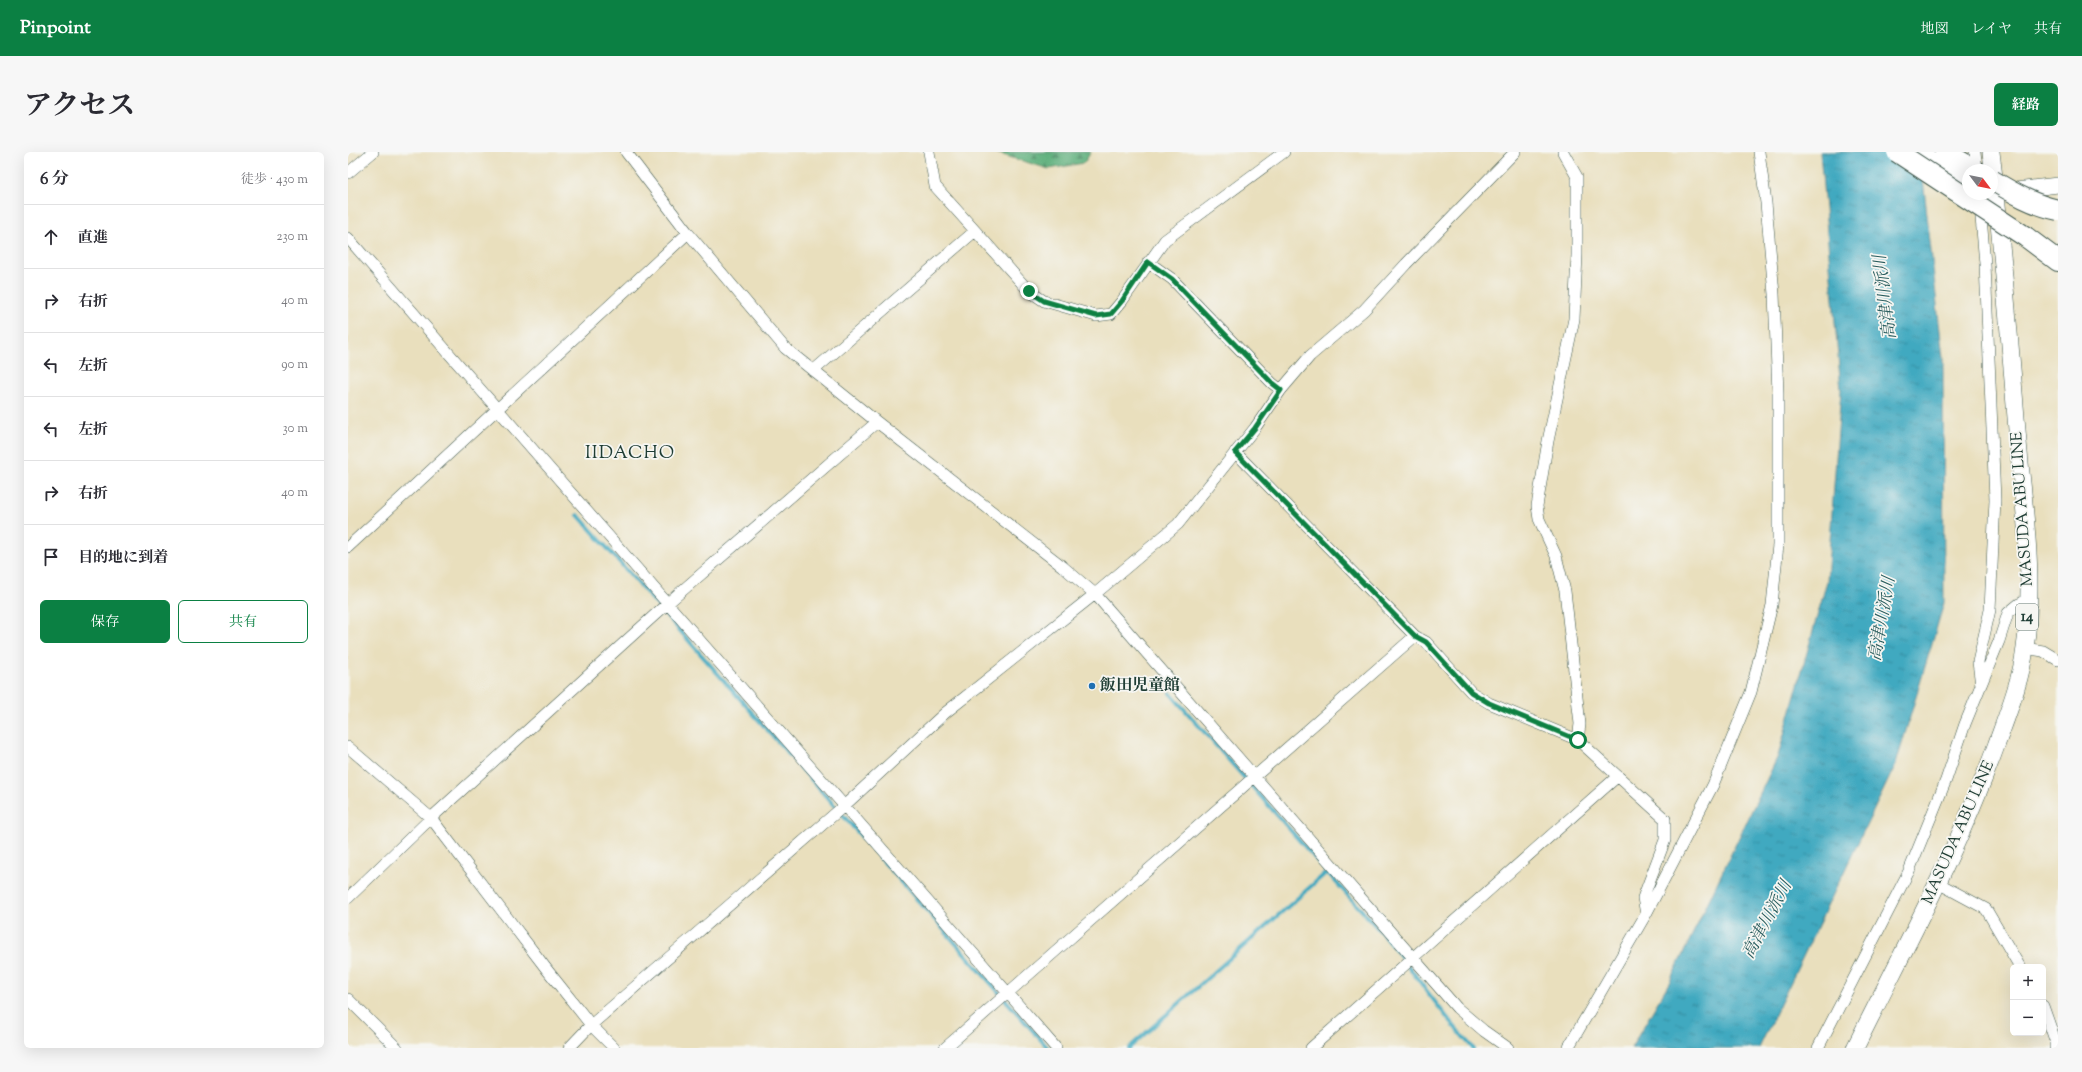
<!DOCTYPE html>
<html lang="ja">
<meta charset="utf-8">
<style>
body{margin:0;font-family:"Sorts Mill Goudy","Noto Serif JP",serif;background:#f7f7f7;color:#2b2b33}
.controls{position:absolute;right:12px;bottom:12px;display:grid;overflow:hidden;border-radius:6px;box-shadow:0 4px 16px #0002}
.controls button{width:36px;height:36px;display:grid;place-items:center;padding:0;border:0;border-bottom:1px solid #e1e1e2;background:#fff;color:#2b2b33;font:20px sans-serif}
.compass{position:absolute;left:1614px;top:12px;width:36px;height:36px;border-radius:50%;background:#fff;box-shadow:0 4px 16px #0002;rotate:122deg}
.stop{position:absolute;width:12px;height:12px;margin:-9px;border:3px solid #0b8043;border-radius:50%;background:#fff}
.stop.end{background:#0b8043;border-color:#fff;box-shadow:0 1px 4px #0008}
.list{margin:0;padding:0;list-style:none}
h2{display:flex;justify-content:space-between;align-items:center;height:52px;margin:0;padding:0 16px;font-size:17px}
h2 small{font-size:13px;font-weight:400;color:#7c7c81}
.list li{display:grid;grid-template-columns:26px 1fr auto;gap:12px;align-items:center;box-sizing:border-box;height:64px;padding:0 16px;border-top:1px solid #e1e1e2}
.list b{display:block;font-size:15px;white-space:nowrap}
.list em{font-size:13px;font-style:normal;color:#7c7c81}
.actions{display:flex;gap:8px;padding:12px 16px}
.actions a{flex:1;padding:9px 0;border:1px solid #0b8043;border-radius:6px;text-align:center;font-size:14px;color:#0b8043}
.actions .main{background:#0b8043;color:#fff}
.icon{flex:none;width:22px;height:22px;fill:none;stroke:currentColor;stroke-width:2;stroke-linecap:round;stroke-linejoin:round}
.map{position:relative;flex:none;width:1710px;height:896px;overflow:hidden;border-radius:6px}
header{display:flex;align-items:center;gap:24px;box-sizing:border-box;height:56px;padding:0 20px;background:#0b8043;color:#fff}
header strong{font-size:19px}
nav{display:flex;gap:22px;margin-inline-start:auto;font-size:14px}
.intro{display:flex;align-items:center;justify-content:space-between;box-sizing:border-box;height:96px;padding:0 24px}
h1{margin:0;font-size:28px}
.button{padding:10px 18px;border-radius:6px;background:#0b8043;color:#fff;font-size:14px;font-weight:700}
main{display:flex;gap:24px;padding:0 24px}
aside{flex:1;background:#fff;border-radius:6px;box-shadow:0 4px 16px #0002}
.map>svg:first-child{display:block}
</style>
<header>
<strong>Pinpoint</strong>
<nav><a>地図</a><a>レイヤ</a><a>共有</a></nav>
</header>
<div class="intro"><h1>アクセス</h1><a class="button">経路</a></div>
<main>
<aside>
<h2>6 分<small>徒歩 · 430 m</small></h2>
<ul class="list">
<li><svg class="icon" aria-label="ahead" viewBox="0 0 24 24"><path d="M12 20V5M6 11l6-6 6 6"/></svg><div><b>直進</b></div><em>230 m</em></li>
<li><svg class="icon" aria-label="right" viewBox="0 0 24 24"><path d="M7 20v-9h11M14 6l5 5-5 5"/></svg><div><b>右折</b></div><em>40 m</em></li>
<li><svg class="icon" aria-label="left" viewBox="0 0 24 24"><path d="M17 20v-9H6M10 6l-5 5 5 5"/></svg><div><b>左折</b></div><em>90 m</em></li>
<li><svg class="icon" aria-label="left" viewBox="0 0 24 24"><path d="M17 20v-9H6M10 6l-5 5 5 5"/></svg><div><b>左折</b></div><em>30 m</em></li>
<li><svg class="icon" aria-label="right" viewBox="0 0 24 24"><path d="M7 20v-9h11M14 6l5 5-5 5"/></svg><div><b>右折</b></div><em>40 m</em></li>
<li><svg class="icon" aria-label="arrive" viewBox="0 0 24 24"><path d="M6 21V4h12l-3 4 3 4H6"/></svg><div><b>目的地に到着</b></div></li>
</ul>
<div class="actions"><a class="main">保存</a><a>共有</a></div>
</aside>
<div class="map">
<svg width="1710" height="896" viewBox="0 0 1710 896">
<defs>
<pattern id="forest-firs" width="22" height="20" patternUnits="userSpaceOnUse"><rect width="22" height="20" fill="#5fb07d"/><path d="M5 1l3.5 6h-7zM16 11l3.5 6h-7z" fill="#4e9067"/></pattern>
<pattern id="water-ripples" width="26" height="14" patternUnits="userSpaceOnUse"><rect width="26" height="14" fill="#40a9c0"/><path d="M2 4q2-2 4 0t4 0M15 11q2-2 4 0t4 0" fill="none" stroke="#358b9d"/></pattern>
</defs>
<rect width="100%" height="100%" fill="#f6f6f2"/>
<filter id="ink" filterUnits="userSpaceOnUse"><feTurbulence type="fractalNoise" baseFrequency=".025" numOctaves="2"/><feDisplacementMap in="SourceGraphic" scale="8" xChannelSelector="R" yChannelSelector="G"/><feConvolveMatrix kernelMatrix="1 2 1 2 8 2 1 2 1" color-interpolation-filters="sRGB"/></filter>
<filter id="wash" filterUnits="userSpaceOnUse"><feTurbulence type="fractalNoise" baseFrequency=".012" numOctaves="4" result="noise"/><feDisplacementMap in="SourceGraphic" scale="16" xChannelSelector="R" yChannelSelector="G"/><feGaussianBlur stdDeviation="0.9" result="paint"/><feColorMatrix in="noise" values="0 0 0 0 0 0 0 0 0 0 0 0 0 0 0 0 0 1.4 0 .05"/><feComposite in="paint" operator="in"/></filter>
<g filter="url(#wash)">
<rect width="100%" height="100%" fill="#e9dfbd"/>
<path fill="url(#forest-firs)" stroke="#3f7658" d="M645 0H743L736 11 701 17Z"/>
<path fill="url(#water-ripples)" stroke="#30737a" d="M1472 0H1572L1595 206 1596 451 1548 612 1411 896H1283L1322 829 1430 604 1479 429 1493 238Z"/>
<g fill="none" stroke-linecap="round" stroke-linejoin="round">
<path stroke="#40a9c0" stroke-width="4" d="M230 363 700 896
M822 541 979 720
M781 896 979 720C1004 749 1033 777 1055 807 1079 839 1098 867 1125 896"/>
</g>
</g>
<g filter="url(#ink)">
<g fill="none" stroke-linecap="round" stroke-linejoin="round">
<g stroke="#3d5549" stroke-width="12">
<path id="minor" d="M278 0 340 81 437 196 529 270 714 414 747 442 1109 856 1136 879 1160 896
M581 0 587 34 681 139 696 149 748 164 763 162 774 149 817 88 936 0
M1215 0 1229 25V103L1226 167 1200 289 1189 354 1191 367 1208 404 1217 439 1232 572 1230 588
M1627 0 1629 18
M0 21 25 0
M1631 42 1637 112 1647 348 1642 458 1630 510 1633 533
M0 86 708 896
M800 110 824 127 924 231 933 238
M465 219 627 79
M887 300 1067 484 1078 490 1123 540 1141 551 1230 588 1317 667V688L1295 746 1298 762
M0 395 340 81
M1677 496 1695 499 1710 508
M0 595 83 666 200 819 243 873 266 896
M1590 731 1638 757 1672 815
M0 746 83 666 320 451 529 270
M0 847 49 896
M1695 854 1707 888V896
M221 896 243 873 497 653 597 561 747 442 830 372 907 276 933 238 962 204 1016 158 1058 112 1167 0
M597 896 1067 484
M963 896 1270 624
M1220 896 1298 762 1365 633 1403 540 1424 453 1430 393V241L1426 142 1418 51 1411 0
M1470 896 1561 719 1598 628 1617 572 1651 489 1660 461 1671 452 1680 448"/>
</g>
<g stroke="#3d5549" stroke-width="16">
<path id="secondary" d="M1659 39 1710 33"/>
</g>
<g stroke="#3d5549" stroke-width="18">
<path id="primary" d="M1507 896C1556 797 1610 699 1648 594 1659 563 1673 529 1677 496 1687 428 1676 357 1670 290 1662 193 1655 96 1643 0"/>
</g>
<g stroke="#3d5549" stroke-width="22">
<path id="motorway" d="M1568 0 1620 33
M1597 0 1627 18
M1678 85 1710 109"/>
</g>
<use href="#minor" stroke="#fff" stroke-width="11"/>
<use href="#secondary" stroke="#fff" stroke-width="15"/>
<use href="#primary" stroke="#fff" stroke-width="17"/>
<use href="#motorway" stroke="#fff" stroke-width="20"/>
<g stroke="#3d5549" stroke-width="22" stroke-linecap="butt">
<path id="motorway-bridge" d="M1549 0 1678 85
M1644 28C1665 41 1686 53 1710 58"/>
</g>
<use href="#motorway-bridge" stroke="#fff" stroke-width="20"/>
</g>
</g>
<g fill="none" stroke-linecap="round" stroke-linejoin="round" filter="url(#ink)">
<path stroke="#0b8043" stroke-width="5" d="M681 139 696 149 748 164 763 162 774 149 800 110 824 127 924 231 933 238 907 276 887 300 1067 484 1078 490 1123 540 1141 551 1230 588"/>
</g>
<circle fill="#1f6fb2" stroke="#f6f6f2" stroke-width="1.5" cx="744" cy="534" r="4"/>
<g text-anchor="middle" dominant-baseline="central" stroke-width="3.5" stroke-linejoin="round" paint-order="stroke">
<rect fill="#f6f6f2" stroke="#60746d" stroke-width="1" x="1668" y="452" width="22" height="26" rx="3"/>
<g font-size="15" font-weight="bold" fill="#1f3d34">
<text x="1679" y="465">14</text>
</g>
<g font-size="16" fill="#1f3d34" stroke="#f6f6f2">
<text transform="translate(1675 357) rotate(-94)">MASUDA ABU LINE</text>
<text transform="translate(1611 681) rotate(-66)">MASUDA ABU LINE</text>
</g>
<g font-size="16" font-weight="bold" fill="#1f3d34" stroke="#f6f6f2" text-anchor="start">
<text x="752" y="534">飯田児童館</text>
</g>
<g font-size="17" font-style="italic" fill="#295d5e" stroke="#f6f6f2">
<text transform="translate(1538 145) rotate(-97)">高津川派川</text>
<text transform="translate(1535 467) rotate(-80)">高津川派川</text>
<text transform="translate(1420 768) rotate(-62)">高津川派川</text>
</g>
<g font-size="18" letter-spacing="1" fill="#1f3d34" stroke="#f6f6f2">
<text x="282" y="302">IIDACHO</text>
</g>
</g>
</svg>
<div class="controls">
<button>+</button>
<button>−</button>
</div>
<svg class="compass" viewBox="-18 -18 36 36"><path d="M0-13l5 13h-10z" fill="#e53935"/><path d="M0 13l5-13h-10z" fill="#7c7c81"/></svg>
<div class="stop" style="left:1230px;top:588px"></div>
<div class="stop end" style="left:681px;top:139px"></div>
</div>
</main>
